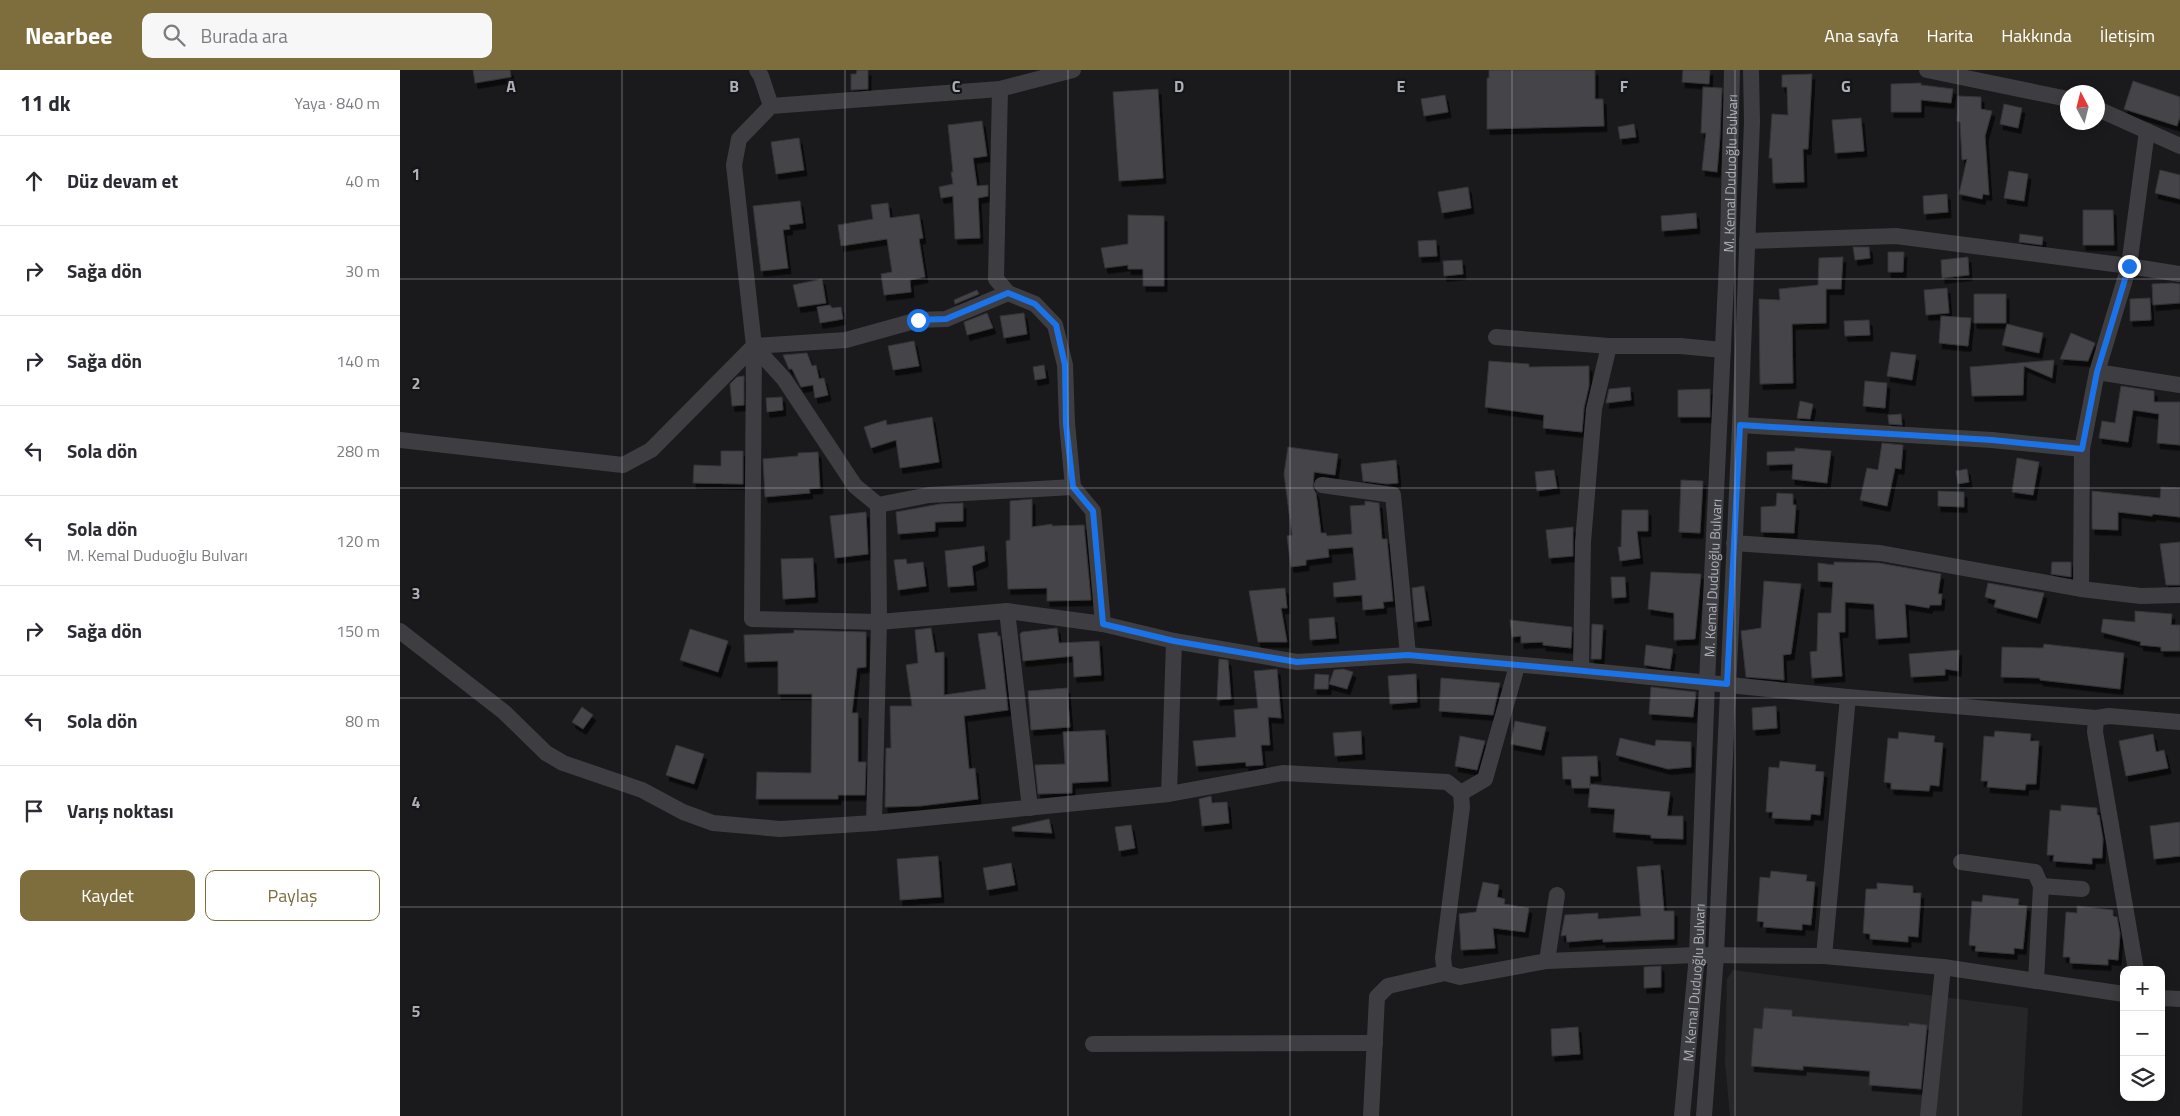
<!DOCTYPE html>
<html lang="tr">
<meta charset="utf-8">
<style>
body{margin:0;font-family:"Titillium Web",sans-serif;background:#f7f7f7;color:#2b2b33}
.controls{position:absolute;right:15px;bottom:15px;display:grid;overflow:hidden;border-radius:10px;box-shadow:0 2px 12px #0003}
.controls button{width:45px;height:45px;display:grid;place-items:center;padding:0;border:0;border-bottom:1px solid #e1e1e2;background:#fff;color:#2b2b33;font:25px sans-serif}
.compass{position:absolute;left:1660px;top:15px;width:45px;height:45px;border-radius:50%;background:#fff;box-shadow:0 2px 12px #0003;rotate:353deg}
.stop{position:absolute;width:15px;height:15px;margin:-11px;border:4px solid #1a73e8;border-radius:50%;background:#fff}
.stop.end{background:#1a73e8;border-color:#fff;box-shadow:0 1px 5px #0008}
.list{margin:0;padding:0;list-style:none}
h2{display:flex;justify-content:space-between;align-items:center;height:65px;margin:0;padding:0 20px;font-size:21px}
h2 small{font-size:16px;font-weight:400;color:#7c7c81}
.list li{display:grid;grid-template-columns:32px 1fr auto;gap:15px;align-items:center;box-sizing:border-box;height:90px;padding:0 20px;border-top:1px solid #e1e1e2}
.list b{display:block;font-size:19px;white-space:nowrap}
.list p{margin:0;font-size:16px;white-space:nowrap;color:#7c7c81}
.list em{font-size:16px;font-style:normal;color:#7c7c81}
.actions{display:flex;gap:10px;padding:15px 20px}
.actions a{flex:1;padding:11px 0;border:1px solid #7e6e3d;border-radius:10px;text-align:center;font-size:18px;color:#7e6e3d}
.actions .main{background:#7e6e3d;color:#fff}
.icon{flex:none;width:28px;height:28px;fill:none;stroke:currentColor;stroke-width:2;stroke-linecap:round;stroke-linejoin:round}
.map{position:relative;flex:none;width:1780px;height:1046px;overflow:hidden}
header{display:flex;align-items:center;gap:30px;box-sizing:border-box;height:70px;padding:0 25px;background:#7e6e3d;color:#fff}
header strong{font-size:24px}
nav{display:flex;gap:28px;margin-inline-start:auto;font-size:18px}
.search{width:350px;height:45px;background:#f7f7f7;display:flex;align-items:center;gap:12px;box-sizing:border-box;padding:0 18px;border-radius:10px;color:#7c7c81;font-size:19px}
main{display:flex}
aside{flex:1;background:#fff}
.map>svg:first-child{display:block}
</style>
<header>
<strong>Nearbee</strong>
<div class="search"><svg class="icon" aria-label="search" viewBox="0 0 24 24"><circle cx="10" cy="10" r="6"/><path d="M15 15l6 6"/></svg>Burada ara</div>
<nav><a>Ana sayfa</a><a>Harita</a><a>Hakkında</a><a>İletişim</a></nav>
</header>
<main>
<aside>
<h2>11 dk<small>Yaya · 840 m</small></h2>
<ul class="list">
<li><svg class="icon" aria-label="ahead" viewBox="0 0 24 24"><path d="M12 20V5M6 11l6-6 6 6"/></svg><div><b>Düz devam et</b></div><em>40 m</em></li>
<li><svg class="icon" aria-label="right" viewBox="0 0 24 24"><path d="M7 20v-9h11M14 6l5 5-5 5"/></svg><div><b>Sağa dön</b></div><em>30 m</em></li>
<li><svg class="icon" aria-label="right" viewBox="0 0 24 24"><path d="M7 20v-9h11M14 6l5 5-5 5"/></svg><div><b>Sağa dön</b></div><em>140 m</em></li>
<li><svg class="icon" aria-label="left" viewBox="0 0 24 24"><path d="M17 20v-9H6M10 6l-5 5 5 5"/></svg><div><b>Sola dön</b></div><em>280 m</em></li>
<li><svg class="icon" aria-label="left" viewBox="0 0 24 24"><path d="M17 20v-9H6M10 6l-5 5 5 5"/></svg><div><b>Sola dön</b><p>M. Kemal Duduoğlu Bulvarı</p></div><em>120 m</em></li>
<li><svg class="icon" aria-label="right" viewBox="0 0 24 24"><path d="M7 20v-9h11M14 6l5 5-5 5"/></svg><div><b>Sağa dön</b></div><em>150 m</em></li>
<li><svg class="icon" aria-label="left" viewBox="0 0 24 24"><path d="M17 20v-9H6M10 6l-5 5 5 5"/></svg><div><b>Sola dön</b></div><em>80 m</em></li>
<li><svg class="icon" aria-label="arrive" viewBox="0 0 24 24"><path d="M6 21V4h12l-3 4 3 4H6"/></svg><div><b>Varış noktası</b></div></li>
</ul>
<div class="actions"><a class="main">Kaydet</a><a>Paylaş</a></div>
</aside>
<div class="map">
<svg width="1780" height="1046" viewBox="0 0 1780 1046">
<defs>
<filter id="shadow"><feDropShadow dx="3" dy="5.5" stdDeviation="0" flood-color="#0009"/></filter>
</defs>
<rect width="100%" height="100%" fill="#1a1a1c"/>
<path fill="#262629" d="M1333 900 1628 938 1622 1046H1330L1325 992 1327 909Z"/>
<path fill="#444549" stroke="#343438" filter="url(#shadow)" d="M73 0H110L111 7 75 13Z
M457 0H468V19L451 20V4H456Z
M1089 0H1195V29H1203L1204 56 1087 59V8H1089Z
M1283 0H1310L1309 14 1282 12Z
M1412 4 1408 79H1403L1404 112 1373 113 1372 88H1369L1372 44 1388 45 1387 17H1382V5Z
M1733 11 1780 27V47L1777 56 1724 39Z
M1521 13V15L1553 19 1551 33 1521 30V42H1491V14Z
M1303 17 1322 18 1320 66 1317 102 1302 100 1306 63H1301Z
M758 19 763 108 719 111 713 22Z
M1045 25 1048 42 1024 46 1021 29Z
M1558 26 1581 27V39L1592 41 1585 66 1589 125 1583 124 1582 129 1559 124 1567 89 1562 90 1560 52 1557 51Z
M1604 34 1622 38 1618 58 1600 54Z
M1461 48 1464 81 1435 83 1432 50Z
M582 51 587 86 573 88 577 116 588 115V126L578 128 580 168 555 169 553 126 541 128 539 117 553 114 551 102H553L548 55Z
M1234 54 1236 67 1220 69 1218 57Z
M399 68 404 100 376 104 371 72Z
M1760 100 1780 105V129L1755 123Z
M1609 101 1628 104 1624 131 1604 128Z
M1068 117 1071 138 1042 143 1038 122Z
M1547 124 1548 142 1524 144 1523 126Z
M400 131 403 153 389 155 390 159 383 160 388 198 361 201 353 136Z
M488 133 490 148 519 144 523 168 519 169 525 207 510 210 511 222 484 225 481 204 492 202 487 169 441 176 438 155 473 149 471 135Z
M1683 140H1713L1714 175H1683Z
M1296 143 1297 158 1262 161 1261 146Z
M728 145 764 146V216H743V199H728V195L705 198 701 178 728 174Z
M1620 164 1643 167 1642 175 1619 172Z
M1036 170 1037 186 1019 187 1018 171Z
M1453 177H1469L1470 188 1455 190Z
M1488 182H1504L1503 202H1488Z
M1443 187 1441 219H1426V253L1392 254 1393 313 1360 314 1359 229 1380 230 1379 219 1418 215 1419 188Z
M1568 187 1569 205 1542 208 1541 190Z
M1062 190 1063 204 1044 206 1043 191Z
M422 209 426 233 398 237 393 215Z
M1772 213 1780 214V233L1753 235 1752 214Z
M1547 218 1549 243 1526 245 1524 220Z
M577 220 579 224 555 234 554 230Z
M1574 224H1606V253H1574Z
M1750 228 1751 250 1730 251V229Z
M430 235 432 238 441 237 443 249 420 253 417 237Z
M587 243 593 258 567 265 564 252Z
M624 243 627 264 604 268 600 246Z
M1541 246 1571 248 1568 276 1539 273Z
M1469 250 1470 265 1445 266 1444 251Z
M1607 254 1643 263 1639 283 1602 275Z
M1671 263 1695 273 1688 291 1660 289Z
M514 271 519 296 493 300 488 276Z
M1491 282 1516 285 1512 310 1487 306Z
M407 283 412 296 416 295 419 309 424 308 428 325 415 328 413 315 401 317 392 299H389L383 285Z
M1654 290 1652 308 1624 296 1623 325 1572 326 1570 297Z
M1089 291 1129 294V297L1189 296V316L1184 338 1182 362 1143 358 1144 345 1085 337Z
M644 295 646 308 635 310 633 297Z
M344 306V335L332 336 330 314 337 307Z
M1465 311 1487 313 1485 338 1463 336Z
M1721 316 1754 321V332H1780V375L1757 373 1759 344 1733 340 1728 372 1699 368 1702 351 1715 353Z
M1230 317 1231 330 1206 333 1209 319Z
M1310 319V347H1278V320Z
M382 327 383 340 367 342 366 328Z
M1400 331 1413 334 1410 349 1397 348Z
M1501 344 1502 355 1489 354 1488 345Z
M532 347 539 392 500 398 496 370 471 378 464 357 486 350 487 355Z
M1482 373 1503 375 1501 399 1495 398 1487 436 1460 430 1467 398 1478 400Z
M888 377 938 384 935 405 914 402 913 418 916 423 921 463H926L927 466 952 464 950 436 965 435V431L979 433 982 469H987L993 531 983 532 984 538 963 540 962 525 934 527 933 513 956 510 953 477 928 479 929 487 906 490V495L891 497 887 466 892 465 884 404Z
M1395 378 1431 381 1427 413 1392 409 1393 394 1367 395V382L1395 381Z
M321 381H343V414L293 413 294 395 321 396Z
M418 382 420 418 409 419 410 423 365 427 363 389 398 386V383Z
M1617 388 1639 392 1633 425 1612 422Z
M996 390 998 413 987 414 963 411 961 394Z
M1567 399 1569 412 1558 414 1556 401Z
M1154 400 1157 418 1137 421 1135 402Z
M1281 410 1303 411 1300 463 1279 462Z
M1761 417 1780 418V447L1753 444 1752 446 1718 442V460L1692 459V421L1760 428Z
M1538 421 1564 422V437L1538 436Z
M1377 423 1393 424V435H1396L1394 463 1361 462V437L1376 436Z
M632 429V457L652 454V456L684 455 691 530 647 531V518L608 519 606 471 610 470V431Z
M563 433V451L535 452V461L498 464 496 442 540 434Z
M1222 440H1248V461H1237L1240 488 1220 491 1218 477H1221Z
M466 442 468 484 435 488 430 446Z
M1173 457V486L1149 488 1146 460Z
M1780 472V515H1766L1760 474Z
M584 476 585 491 572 496 574 515 548 517 545 481Z
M413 488 415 527 383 529 381 489Z
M506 489 507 494 523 492 526 516 498 520 494 490Z
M1434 492 1479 493 1541 504 1538 524H1542L1541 535H1530L1529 538 1505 534 1507 567 1476 569 1474 534 1445 532V562H1439L1442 606 1412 608 1410 582 1417 581 1418 543H1431L1433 512 1418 511V493L1434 495Z
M1652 492H1671V507L1651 504Z
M1251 502 1301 504 1295 569 1274 570V543L1248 539Z
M1211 507H1225L1226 527 1212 528Z
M1364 511 1401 514 1391 584 1383 585 1384 610 1346 607 1341 561 1361 558Z
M1588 513 1644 523 1637 548 1594 537 1596 530 1585 527Z
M1024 516 1029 550 1015 552 1012 518Z
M885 518 887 538H881L887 572H858L849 521Z
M1735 541 1772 544 1771 555H1780V581H1761V577L1740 575 1741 572 1701 562 1703 549 1735 552Z
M934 547 936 568 910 570 909 549Z
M1110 550 1172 557 1171 578 1143 575V572L1121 573V566L1112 567Z
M1192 554 1203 555 1201 589H1191Z
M531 558 535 583 544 582V625L586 619 578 564 597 562 598 566H600L608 640 564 646 569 699 575 698 578 729 520 736 485 737 486 678H491L490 636H512L506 595 518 593 515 560Z
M657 558 659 573 699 571 701 605 674 607 673 586 623 591 620 564 622 562Z
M290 559 328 571 318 602 280 590Z
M394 560 466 562V597L457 598 452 643H458V692H466L465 725H438V729H356L357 702 411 703 412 624H378V591L345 592 344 565 394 563Z
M1644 574 1724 583 1720 619 1640 610V608L1601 607 1602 577 1643 578Z
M1246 575 1273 579 1270 599 1244 595Z
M1559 580 1558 601 1545 599V605L1511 607 1509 584Z
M819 589 828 590 831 629 817 630Z
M877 599 881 648 868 647 870 675H861L863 695 846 696V692L796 696 793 671 836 667 834 640 858 638 854 601Z
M943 599 953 602 947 619 929 614 934 600Z
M915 604 929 605 928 619H914Z
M1016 604 1017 632 990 634 988 606Z
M1041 608 1100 613 1093 645 1039 641Z
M1251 617 1296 622 1293 647 1249 644Z
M667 618 670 657 631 660 628 621Z
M1376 636 1377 658 1353 660 1352 638Z
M182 637 193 645 183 659 172 652Z
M1115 651 1146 657 1141 680 1111 674Z
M705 660 708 711 672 713V723L638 724 635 695 665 694 663 662Z
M961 661 962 684 935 686 933 663Z
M1595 661 1631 664 1630 671H1639L1636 714H1626L1625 720 1587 717 1588 711H1581L1584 666 1594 667Z
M1499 662 1535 666 1534 672 1543 673 1539 716 1530 715 1529 721 1491 719V713L1484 712 1488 668 1498 669Z
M1753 664 1756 682 1764 680 1768 698 1726 706 1719 671Z
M1060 666 1085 671 1077 700 1055 696Z
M1220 668 1255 676 1256 670 1291 672V697L1268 699 1216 685Z
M276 675 304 684 294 714 266 705Z
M1197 686 1198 706H1190V716V714L1270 722 1267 746H1283V769L1251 768V765L1213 762 1215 739 1188 737 1190 718H1172L1171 709H1163L1162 687Z
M1380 691 1416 695 1415 701 1424 702 1420 745 1411 744 1410 750 1390 749 1372 748 1373 742H1366L1369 697 1379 698Z
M811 726 812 733 827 732 829 753 802 756 799 729Z
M1661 735 1697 738V745H1699L1703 769 1702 788H1692V794L1653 791 1654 785H1647L1650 740 1661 741Z
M649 749 652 763 612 761V757Z
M1780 752V786L1754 789 1750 756Z
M731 755 735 778 719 781 715 757Z
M538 786 541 827 500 830 497 789Z
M611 793 615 815 587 820 583 798Z
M1260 795 1264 841H1274V869L1203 872V869L1167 872 1166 865 1161 866 1165 845 1198 843V849L1241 846 1237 797Z
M1371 801 1407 805 1406 811 1415 812 1411 855 1402 854V860L1363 857 1364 852 1357 851 1360 807 1370 808Z
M1083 812 1099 815 1097 827 1105 829 1104 834 1129 838 1125 862 1093 858 1095 878 1061 880 1059 844 1076 842Z
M1477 813 1513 816V823H1521L1518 867 1508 866V872L1484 870 1470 869V864L1463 863 1466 819H1477Z
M1583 825 1619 829 1618 835 1627 836 1623 879 1614 878V884L1575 881 1576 876 1569 875 1572 831 1582 832Z
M1677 836 1713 840V846L1717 847 1720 864 1718 890 1708 889V895L1670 893V887H1663L1666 842 1677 843Z
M1261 896V917L1244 918V897Z
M1364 938 1392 940V946L1509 956V953L1527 955 1521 1019 1469 1015 1470 1001 1403 996V1000L1351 996 1354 958 1362 959Z
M1178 957 1180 984 1152 986 1151 959Z"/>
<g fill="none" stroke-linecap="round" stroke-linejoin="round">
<g stroke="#3d3d42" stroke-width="16">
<path d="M357 0 361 6 371 36"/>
<path d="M673 0 600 19 371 36 339 69 334 95 354 276 352 549 479 552 607 541 703 554 774 571 897 592 1008 585 1181 600 1448 627 1696 648 1709 646 1780 652"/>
<path d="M1527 0 1668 29"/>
<path d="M1698 39 1780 76"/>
<path d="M1747 61 1729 196 1780 204"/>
<path d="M1347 171 1496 166 1729 196 1697 302 1682 379 1681 519"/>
<path d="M1096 267 1209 276"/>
<path d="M354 276 384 309 455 416 478 435"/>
<path d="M1697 302 1780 315"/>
<path d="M1340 355 1592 370 1682 379"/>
<path d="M0 370 223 395 251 380 354 276 446 270 518 250 546 249 608 223"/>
<path d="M922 415 993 425 1008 585"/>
<path d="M673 417 693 441 703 554"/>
<path d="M478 435 529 425 673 417 667 353 665 295 655 255 635 234 608 223 596 209 600 19"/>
<path d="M1334 473 1480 483 1681 519 1741 526 1780 525"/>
<path d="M607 541 630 738"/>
<path d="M0 561 104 642 146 683 163 693 242 720 283 742 313 753 380 759 474 753 769 724 883 703 1047 712 1061 723 1062 737 1043 888 1045 903 1060 907 1147 891 1297 885 1424 886 1543 897 1724 924"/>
<path d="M1181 600 1183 472 1194 339 1209 276H1280L1323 280"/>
<path d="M1696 648 1695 662 1736 900"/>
<path d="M1061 723 1085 709 1117 596"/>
<path d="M769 724 774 571"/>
<path d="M474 753 479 552 478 435"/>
<path d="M1561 792 1635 802 1641 816 1636 911"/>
<path d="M1641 816 1682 819"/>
<path d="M1424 886 1448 627"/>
<path d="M1147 891 1157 825"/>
<path d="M1761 928 1780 929"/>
<path d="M693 974 975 973"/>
<path d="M971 1046 977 927 988 916 1045 903"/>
<path id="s1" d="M1282 1046 1297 885 1307 612 1328 171 1332 0"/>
<path d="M1304 1046 1316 885 1340 355 1352 52 1351 0"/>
<path d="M1528 1046 1543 897"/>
</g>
</g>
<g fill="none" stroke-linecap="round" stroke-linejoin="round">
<path stroke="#1a73e8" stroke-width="6" d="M518 250 546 249 608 223 635 234 656 255 665 295 666 354 673 417 693 441 703 554 774 571 897 592 1008 585 1327 614 1340 355 1592 370 1682 379 1697 302 1729 196"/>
</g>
<path fill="none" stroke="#adb0ba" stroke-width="1" stroke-opacity="0.55" d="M222 0V1046M445 0V1046M668 0V1046M890 0V1046M1112 0V1046M1335 0V1046M1558 0V1046M0 209H1780M0 418H1780M0 628H1780M0 837H1780"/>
<g text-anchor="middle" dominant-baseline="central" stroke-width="4.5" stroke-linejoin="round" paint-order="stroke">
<g font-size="14" fill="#adb0ba" stroke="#151517">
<text stroke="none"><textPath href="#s1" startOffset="944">M. Kemal Duduoğlu Bulvarı</textPath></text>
<text stroke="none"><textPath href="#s1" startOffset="539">M. Kemal Duduoğlu Bulvarı</textPath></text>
<text stroke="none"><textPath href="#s1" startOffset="134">M. Kemal Duduoğlu Bulvarı</textPath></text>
</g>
</g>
<g font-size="16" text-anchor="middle" font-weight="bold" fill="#adb0ba" stroke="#151517" stroke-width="4.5" stroke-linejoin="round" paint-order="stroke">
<text x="111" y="22">A</text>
<text x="334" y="22">B</text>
<text x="556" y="22">C</text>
<text x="779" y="22">D</text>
<text x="1001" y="22">E</text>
<text x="1224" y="22">F</text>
<text x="1446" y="22">G</text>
<text x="16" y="110">1</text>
<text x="16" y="319">2</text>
<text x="16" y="529">3</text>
<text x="16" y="738">4</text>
<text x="16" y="947">5</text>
</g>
</svg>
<div class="controls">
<button>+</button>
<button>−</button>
<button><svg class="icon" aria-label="layers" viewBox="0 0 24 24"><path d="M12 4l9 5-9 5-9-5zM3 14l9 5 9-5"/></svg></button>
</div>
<svg class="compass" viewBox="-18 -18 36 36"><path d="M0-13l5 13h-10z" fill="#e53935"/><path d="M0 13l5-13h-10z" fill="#7c7c81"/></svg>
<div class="stop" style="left:518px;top:250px"></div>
<div class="stop end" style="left:1729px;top:196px"></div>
</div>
</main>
